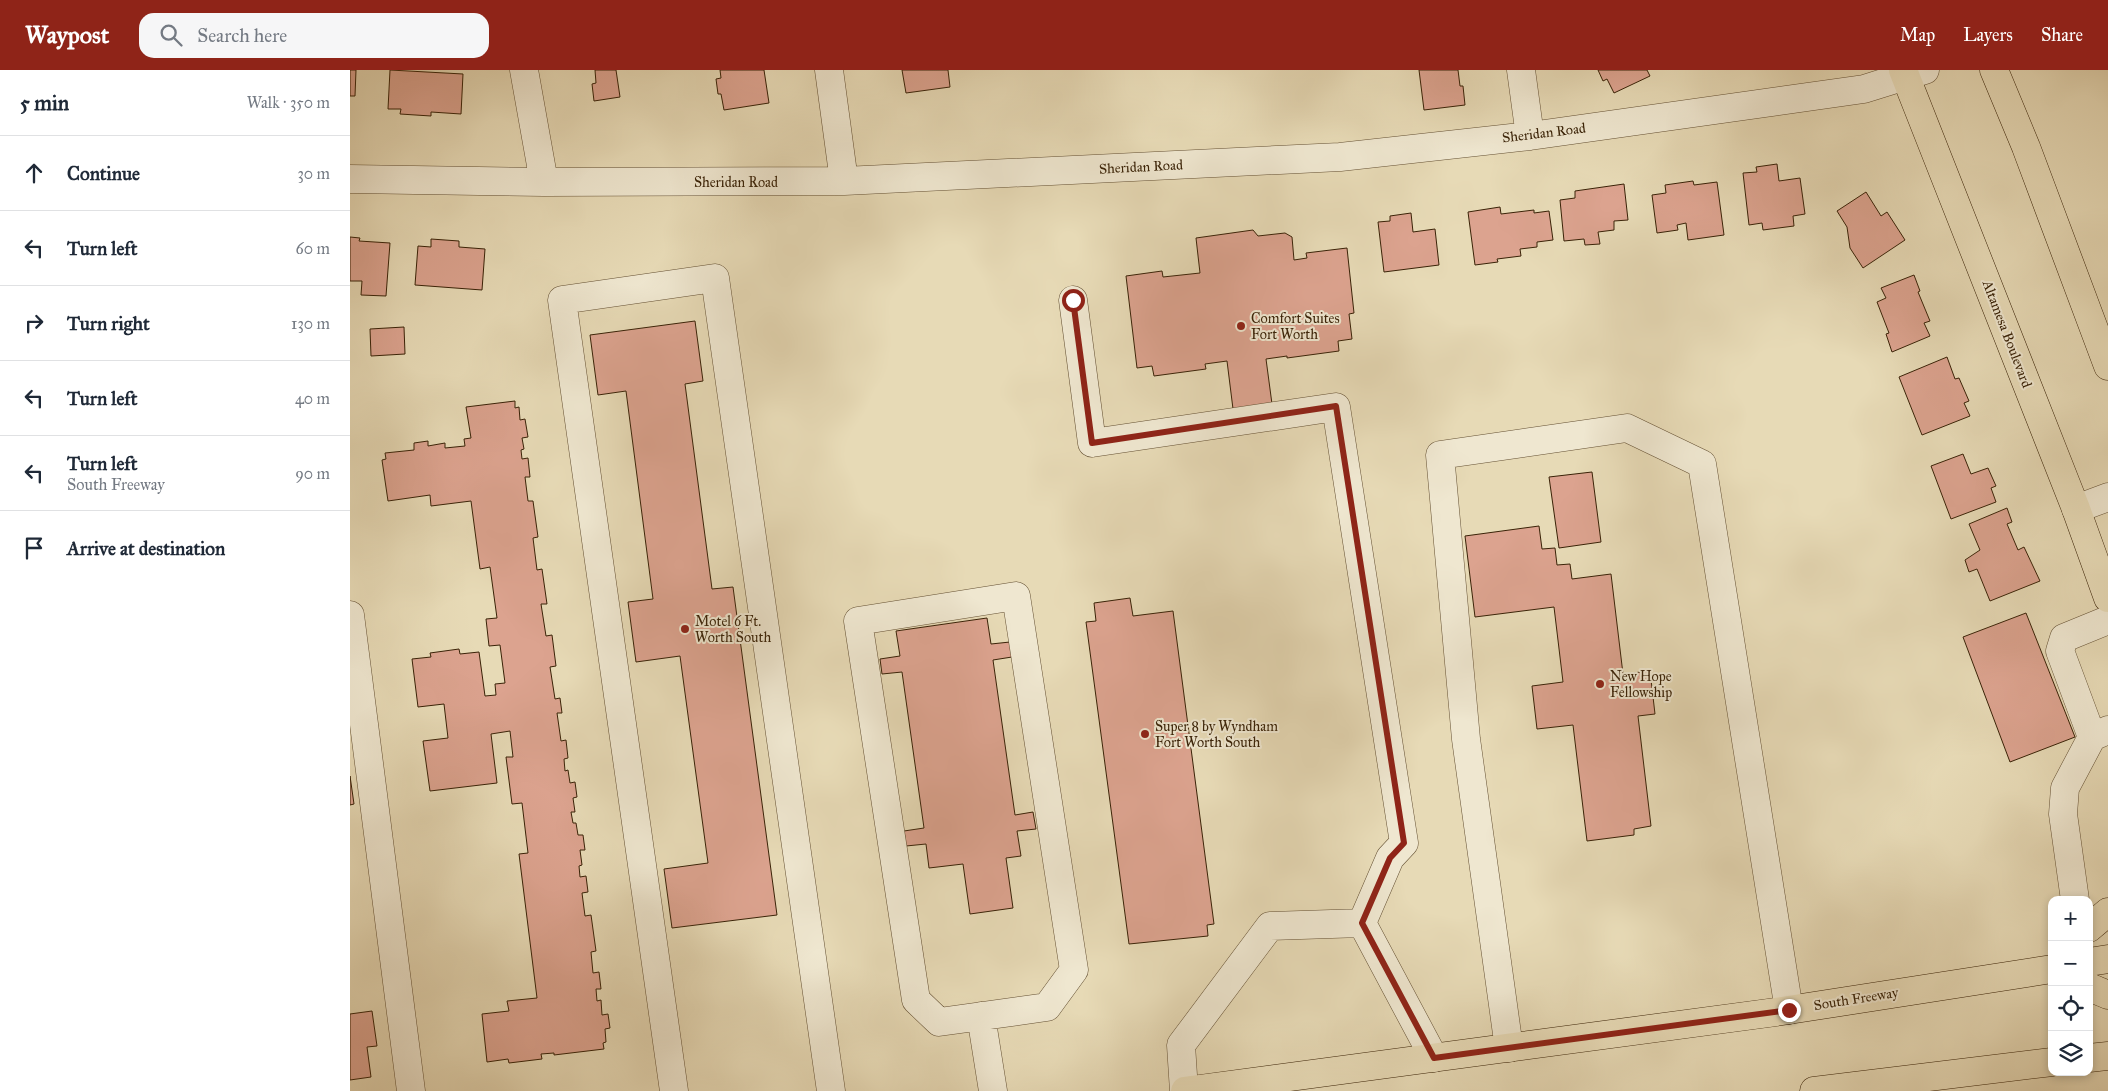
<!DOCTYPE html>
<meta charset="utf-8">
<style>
body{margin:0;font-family:"IM FELL Great Primer",serif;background:#f6f6f7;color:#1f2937}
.controls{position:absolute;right:15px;bottom:15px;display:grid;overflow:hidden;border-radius:10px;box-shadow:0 2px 8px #0003}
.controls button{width:45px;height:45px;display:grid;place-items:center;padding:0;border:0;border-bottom:1px solid #e0e1e3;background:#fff;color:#1f2937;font:25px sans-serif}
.stop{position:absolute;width:15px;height:15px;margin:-11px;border:4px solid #8f2418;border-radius:50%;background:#fff}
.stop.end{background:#8f2418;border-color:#fff;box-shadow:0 1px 5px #0008}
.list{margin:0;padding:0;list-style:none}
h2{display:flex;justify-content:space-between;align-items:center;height:65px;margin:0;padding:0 20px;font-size:21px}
h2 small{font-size:16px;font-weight:400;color:#747a83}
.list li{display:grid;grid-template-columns:32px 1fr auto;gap:15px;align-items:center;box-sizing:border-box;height:75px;padding:0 20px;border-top:1px solid #e0e1e3}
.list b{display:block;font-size:19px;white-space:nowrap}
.list p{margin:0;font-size:16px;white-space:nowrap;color:#747a83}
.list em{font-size:16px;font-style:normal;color:#747a83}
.icon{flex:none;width:28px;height:28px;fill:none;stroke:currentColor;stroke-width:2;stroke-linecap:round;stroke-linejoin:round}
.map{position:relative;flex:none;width:1758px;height:1021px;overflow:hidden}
header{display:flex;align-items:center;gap:30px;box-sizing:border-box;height:70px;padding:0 25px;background:#8f2418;color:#fff}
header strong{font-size:24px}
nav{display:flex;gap:28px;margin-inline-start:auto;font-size:18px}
.search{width:350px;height:45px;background:#f6f6f7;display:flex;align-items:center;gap:12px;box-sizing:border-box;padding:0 18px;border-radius:15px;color:#747a83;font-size:19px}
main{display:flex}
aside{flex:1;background:#fff}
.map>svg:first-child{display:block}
</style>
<header>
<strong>Waypost</strong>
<div class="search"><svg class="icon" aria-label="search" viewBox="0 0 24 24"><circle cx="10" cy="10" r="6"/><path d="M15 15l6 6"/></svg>Search here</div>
<nav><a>Map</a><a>Layers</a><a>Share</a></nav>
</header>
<main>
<aside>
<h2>5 min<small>Walk · 350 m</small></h2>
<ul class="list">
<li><svg class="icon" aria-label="ahead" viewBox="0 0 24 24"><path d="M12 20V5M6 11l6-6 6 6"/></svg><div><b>Continue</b></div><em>30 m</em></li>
<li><svg class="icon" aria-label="left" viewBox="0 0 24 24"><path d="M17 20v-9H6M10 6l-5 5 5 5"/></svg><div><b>Turn left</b></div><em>60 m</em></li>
<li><svg class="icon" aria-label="right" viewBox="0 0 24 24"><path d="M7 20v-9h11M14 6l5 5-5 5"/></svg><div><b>Turn right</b></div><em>130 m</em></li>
<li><svg class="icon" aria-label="left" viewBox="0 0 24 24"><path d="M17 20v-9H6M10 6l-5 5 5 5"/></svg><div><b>Turn left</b></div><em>40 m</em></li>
<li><svg class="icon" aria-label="left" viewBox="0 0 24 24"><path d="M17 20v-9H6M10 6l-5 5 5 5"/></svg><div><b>Turn left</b><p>South Freeway</p></div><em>90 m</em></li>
<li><svg class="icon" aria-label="arrive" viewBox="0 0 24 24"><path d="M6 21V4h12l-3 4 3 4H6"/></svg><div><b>Arrive at destination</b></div></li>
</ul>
</aside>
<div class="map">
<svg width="1758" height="1021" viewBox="0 0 1758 1021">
<rect width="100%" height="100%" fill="#e7dab6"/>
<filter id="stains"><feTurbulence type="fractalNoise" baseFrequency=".004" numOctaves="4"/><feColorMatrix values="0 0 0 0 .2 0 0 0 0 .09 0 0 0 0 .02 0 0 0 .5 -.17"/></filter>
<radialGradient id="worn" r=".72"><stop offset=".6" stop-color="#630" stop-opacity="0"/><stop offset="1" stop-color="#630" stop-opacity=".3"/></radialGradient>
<path fill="#dca38f" stroke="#392207" d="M0 0H6L5 26H0Z
M40 0 113 4 111 44 81 42V46L50 44 51 39H38Z
M245 0H266L270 27 244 31 242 14 246 13Z
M370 0H414L419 33 374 40 371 24H368L366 9 371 8Z
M552 0H598L600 17 556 23Z
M1069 0H1108L1110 16H1113L1115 35 1074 40Z
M1248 0H1297L1300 6 1264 23 1257 9 1253 11Z
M1427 94 1429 111 1450 108 1455 144 1443 146 1444 156 1413 160 1412 153 1399 155 1393 103 1407 102 1406 97Z
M1343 111 1344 115 1367 112 1374 165 1338 170 1336 153 1327 155 1328 160 1307 163 1302 125 1316 123 1315 115Z
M1274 114 1278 150 1264 151V160L1248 162 1250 174 1235 175 1234 169 1214 171 1210 130 1225 128V121Z
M1516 122 1531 146 1537 142 1555 170 1513 198 1500 178 1497 157 1487 141Z
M1150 137 1151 144 1184 140V143L1199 141 1203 170 1187 172V177L1170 179 1171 186 1147 189 1148 192 1125 195 1118 142Z
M1061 143 1063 162 1085 159 1089 195 1034 202 1028 152 1040 151V146Z
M903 160 908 166 935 163 942 167 944 190 957 188 956 183 997 178 1004 243 999 244 1002 269 988 271 989 281 937 288V286L916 289 922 334 883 339 877 291 855 294 856 299 804 306 802 296 787 298 776 206 812 201 813 207 850 203 846 168Z
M0 167 10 168 9 171 40 173 36 226 11 225 12 211H0Z
M81 169 109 171V177L135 179 132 220 65 215 68 176 81 177Z
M1564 205 1570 221 1568 222 1580 251 1574 253 1580 266 1542 282 1536 264 1539 263 1527 232 1536 228 1531 218Z
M345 251 353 311 335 314 362 519 383 517 427 845 322 858 314 799 358 793 330 586 286 592 278 532 303 529 276 321 248 325 240 265Z
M54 257 55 284 21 286 20 259Z
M1597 287 1605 309 1609 308 1619 331 1614 333 1620 346 1572 365 1549 307Z
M165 331V338L169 337 170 350 175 349 178 367 172 368 174 379 171 380 172 389 178 388 180 407H175L178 431H183L188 467 183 468 187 500 192 499 197 534H191L196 566 202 565 206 596 200 597 205 629 210 628 212 643H207L211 671 216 670 218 688 214 689 215 701 218 700 220 713 225 712 227 727 223 728 225 742H221L223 753H226L228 765H233L235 780H230L232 795 229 796 230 807 236 806 238 822 232 823 235 846 241 845 246 881 241 882 243 903 249 902 251 919H246L247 931 251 930 252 945 258 944 260 958 255 959 256 972 253 973 254 979 204 985V983L191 984 192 989 159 993 158 989 137 992 132 944 159 941 157 931 187 928 169 784 178 783 172 733 162 734 156 687H163L160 661 141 664 147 713 80 721 73 671 98 668 94 634 68 637 62 589 81 587 80 583 109 579 110 584 129 582 135 626 146 625 145 614 155 613 150 575 139 576 136 549 147 548 140 497 130 499 121 431 81 436 80 425 38 431 32 390 36 389 35 383 64 380V373L78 371V376L95 373V378L115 376 114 369 121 368 116 337Z
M1613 384 1621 404 1638 398 1646 416 1641 418 1646 432 1601 449 1581 396Z
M1242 402 1251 472 1209 478 1199 407Z
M1657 438 1662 452 1657 454 1668 480 1674 477 1690 511 1640 531 1627 499 1619 502 1615 490 1630 480 1619 454Z
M1189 456 1192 479 1205 478 1207 495 1220 494 1222 509 1261 504 1273 604 1300 601 1305 644 1288 646 1301 756 1284 759V765L1237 771 1223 655 1187 659 1182 616 1213 612 1204 537 1125 547 1115 466Z
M780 528 783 546 823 541 864 854 857 855 858 866 779 874 736 552 746 551 744 533Z
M1676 543 1725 667 1660 692 1613 567Z
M637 548 641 574 660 572 662 587 643 590 665 745 683 742 686 759 667 761 671 786 656 788 663 838 620 844 613 794 579 798 576 774 556 776 554 761 574 758 552 602 532 604 530 589 550 586 546 561Z
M0 706 4 734 0 735Z
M22 941 27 976 17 977 21 1007 0 1010V944Z"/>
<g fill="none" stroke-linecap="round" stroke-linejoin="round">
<g stroke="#645033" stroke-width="29">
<path id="minor" d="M174 0 194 112
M479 0 494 111
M1171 0 1180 66
M0 109 194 112 494 111 990 87 1180 66 1514 19 1575 0
M723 230 742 373 986 337 1054 773 1040 788 1012 853
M1726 439 1758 427
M666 526 724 900 697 937 589 952 566 930 508 551Z
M0 545 61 1021
M1758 550 1714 568 1710 581 1742 667 1758 660
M1725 830 1713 744 1715 718 1742 667
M631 946 643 1021
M1159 978 1116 669 1090 385 1277 358 1352 394 1439 940
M324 1021 212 230 365 208 481 1021
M834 1021 831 975 920 856 1012 853 1084 988"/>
</g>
<g stroke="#392207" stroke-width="29">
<path id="major" d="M1553 0 1726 439 1758 528
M1644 0 1676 77 1758 296
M1739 858 1758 842
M1739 892 1758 889
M1739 917 1758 925
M835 1021 1426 942 1702 899"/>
</g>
<g stroke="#392207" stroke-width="29">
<path id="highway" d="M1739 988 1758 986
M1464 1021 1702 992"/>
</g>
<use href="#minor" stroke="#efe7d0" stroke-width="28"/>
<use href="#major" stroke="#e7dab6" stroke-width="28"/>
<use href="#highway" stroke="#e7dab6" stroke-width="28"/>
</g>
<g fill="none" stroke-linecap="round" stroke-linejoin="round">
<path stroke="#8f2418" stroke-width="6" d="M723 230 742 373 986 336 1054 773 1040 788 1012 853 1084 988 1439 940"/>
</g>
<g fill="#8f2418" stroke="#efe7d0" stroke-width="2">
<circle cx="891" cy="256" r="5"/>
<circle cx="335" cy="559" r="5"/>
<circle cx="1250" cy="614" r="5"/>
<circle cx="795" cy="664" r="5"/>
</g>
<g text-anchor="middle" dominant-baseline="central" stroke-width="4" stroke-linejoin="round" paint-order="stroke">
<g font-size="14" fill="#392207" stroke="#efe7d0">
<text transform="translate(1194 63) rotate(-7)">Sheridan Road</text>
<text transform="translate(791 97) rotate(-3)">Sheridan Road</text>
<text x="386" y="112">Sheridan Road</text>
<text transform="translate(1657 264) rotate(69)">Altamesa Boulevard</text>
<text transform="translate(1506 929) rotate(-9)">South Freeway</text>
</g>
<g font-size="14" fill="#392207" stroke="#efe7d0" text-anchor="start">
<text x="901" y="248">Comfort Suites<tspan x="901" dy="16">Fort Worth</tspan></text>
<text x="345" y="551">Motel 6 Ft.<tspan x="345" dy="16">Worth South</tspan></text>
<text x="1260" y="606">New Hope<tspan x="1260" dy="16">Fellowship</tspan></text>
<text x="805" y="656">Super 8 by Wyndham<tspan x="805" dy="16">Fort Worth South</tspan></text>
</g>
</g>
<rect width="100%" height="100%" filter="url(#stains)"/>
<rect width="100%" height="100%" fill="url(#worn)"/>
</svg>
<div class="controls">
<button>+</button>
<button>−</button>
<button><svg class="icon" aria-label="locate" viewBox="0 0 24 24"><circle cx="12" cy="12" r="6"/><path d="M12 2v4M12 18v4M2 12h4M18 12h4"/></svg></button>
<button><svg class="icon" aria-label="layers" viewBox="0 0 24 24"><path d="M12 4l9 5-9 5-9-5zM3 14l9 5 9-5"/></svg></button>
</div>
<div class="stop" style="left:723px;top:230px"></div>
<div class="stop end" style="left:1439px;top:940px"></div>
</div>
</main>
